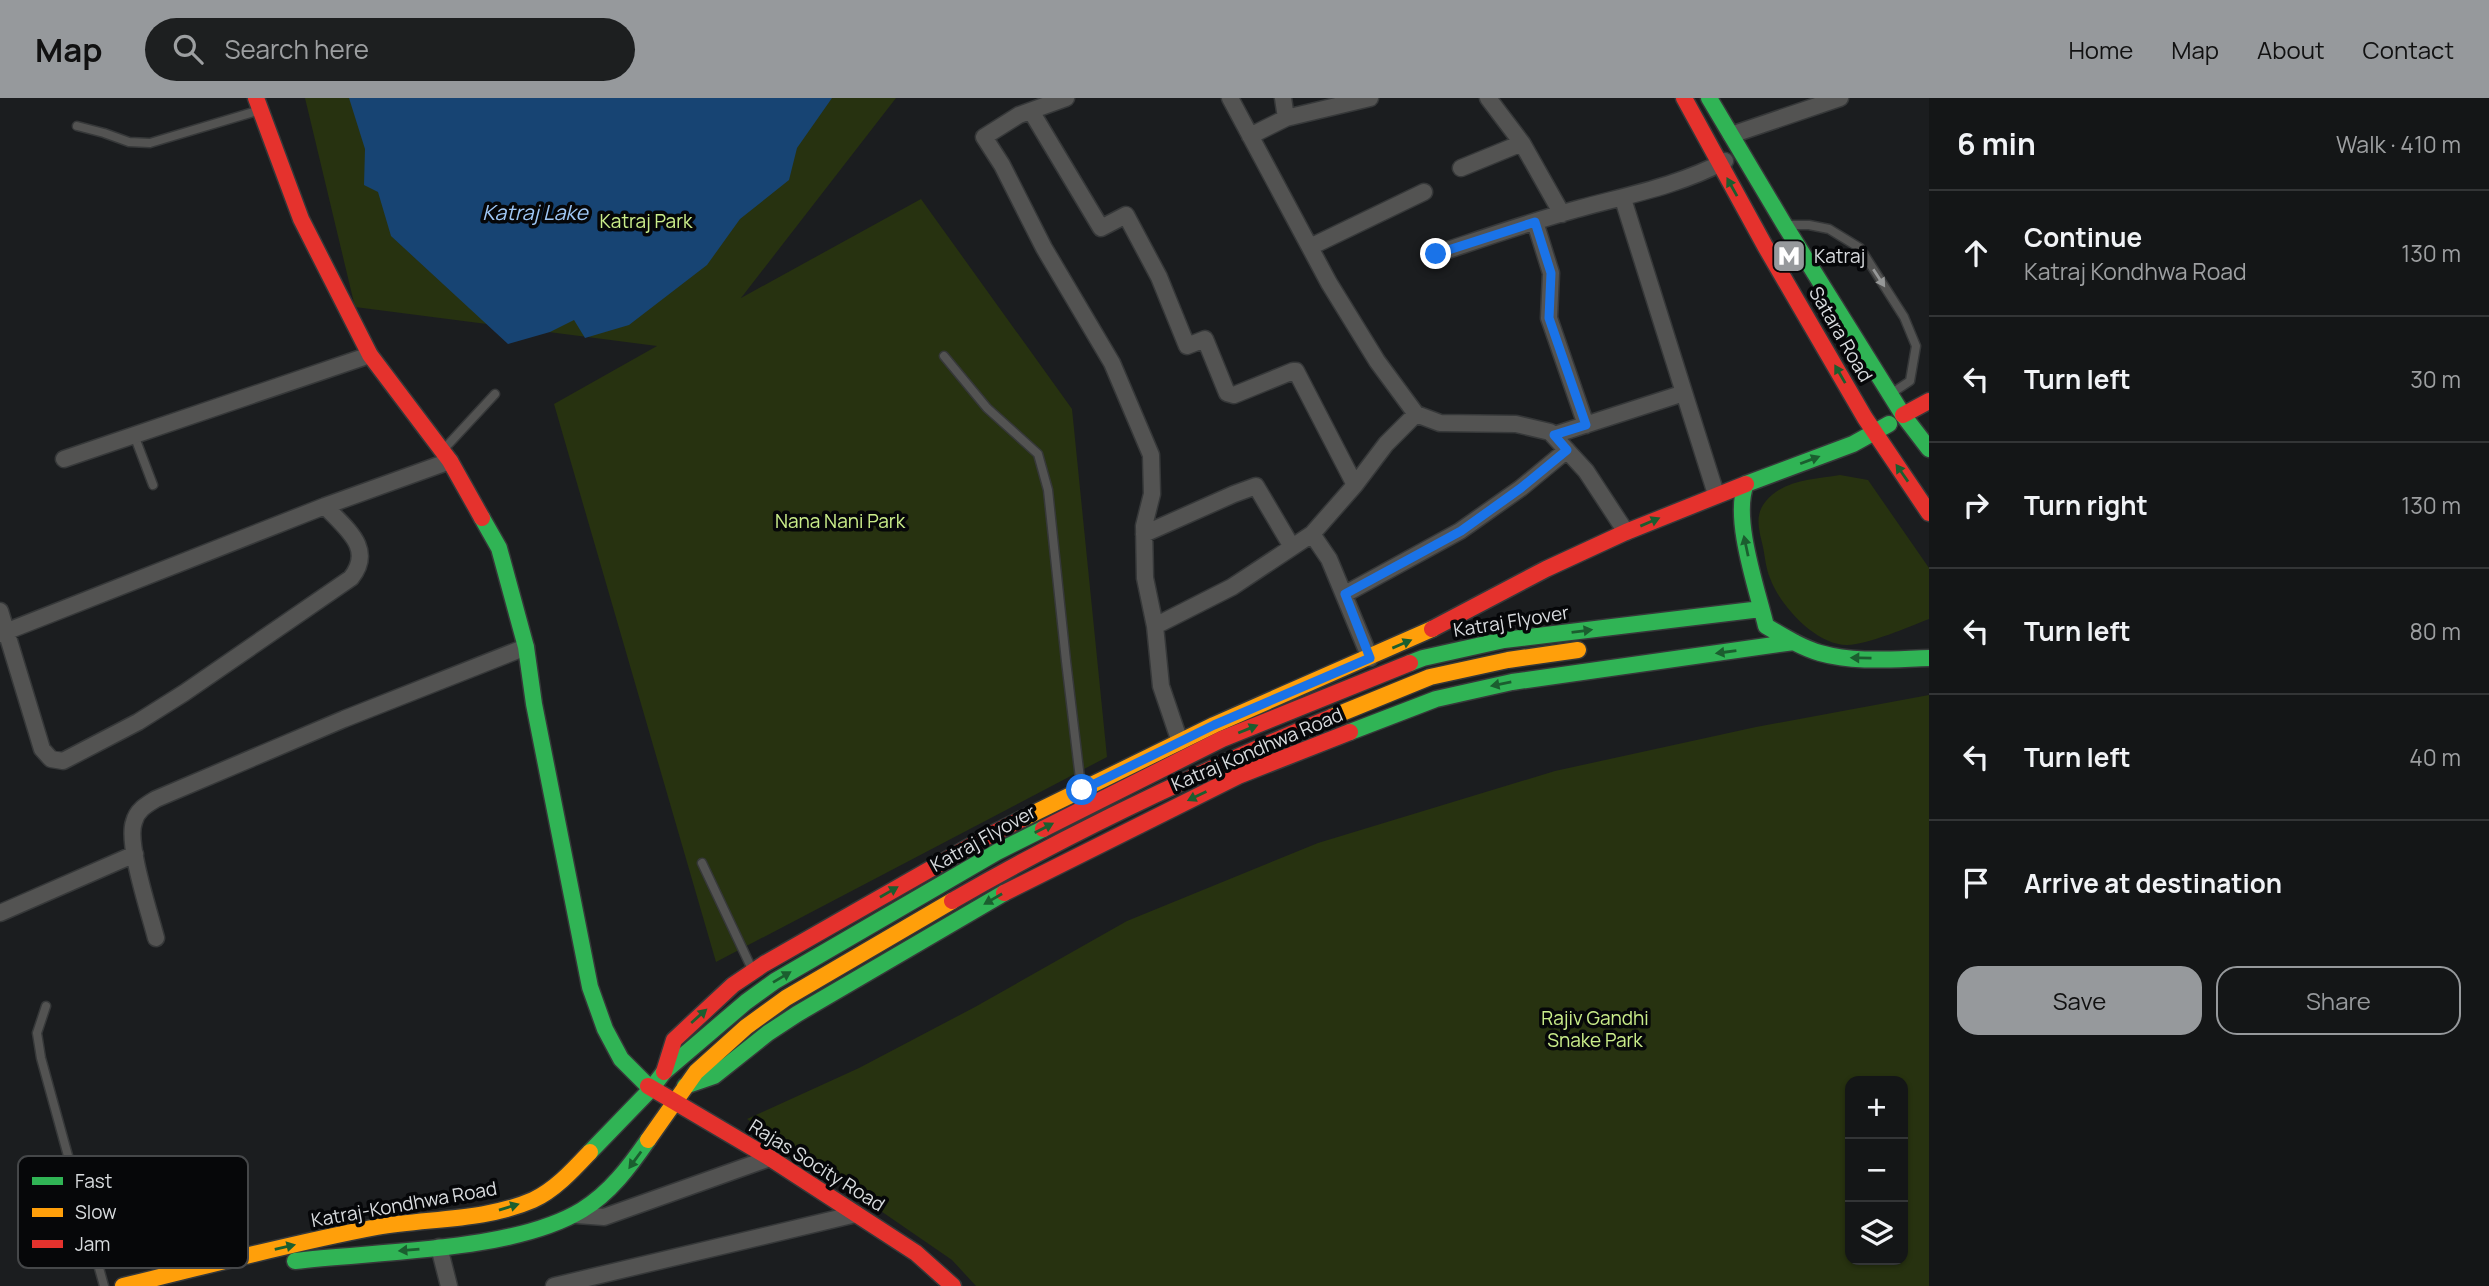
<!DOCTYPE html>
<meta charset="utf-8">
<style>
body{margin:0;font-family:Manrope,sans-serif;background:#1d1f20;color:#f1f3f6}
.controls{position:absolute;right:21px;bottom:21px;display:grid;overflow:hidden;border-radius:14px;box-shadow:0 2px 5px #0004}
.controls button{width:63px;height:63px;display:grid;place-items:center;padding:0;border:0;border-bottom:2px solid #333536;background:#141617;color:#f1f3f6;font:35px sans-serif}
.stop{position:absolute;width:21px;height:21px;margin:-16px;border:5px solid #1a73e8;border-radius:50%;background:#fff}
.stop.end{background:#1a73e8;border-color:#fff;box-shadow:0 2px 7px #0008}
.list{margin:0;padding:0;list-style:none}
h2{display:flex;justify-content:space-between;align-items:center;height:91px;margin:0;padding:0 28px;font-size:30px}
h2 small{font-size:23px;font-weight:400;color:#9d9fa1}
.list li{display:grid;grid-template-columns:46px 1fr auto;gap:21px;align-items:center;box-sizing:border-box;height:126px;padding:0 28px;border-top:2px solid #333536}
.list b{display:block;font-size:26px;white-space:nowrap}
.list p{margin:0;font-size:23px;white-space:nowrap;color:#9d9fa1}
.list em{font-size:23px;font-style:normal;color:#9d9fa1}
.actions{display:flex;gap:14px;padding:21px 28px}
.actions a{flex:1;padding:16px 0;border:2px solid #96999c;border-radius:21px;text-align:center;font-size:24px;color:#96999c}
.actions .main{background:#96999c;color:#111}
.icon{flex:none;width:38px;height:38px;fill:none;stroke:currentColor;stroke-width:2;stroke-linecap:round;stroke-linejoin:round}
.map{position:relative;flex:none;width:1929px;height:1188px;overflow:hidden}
header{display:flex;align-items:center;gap:42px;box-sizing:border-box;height:98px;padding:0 35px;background:#96999c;color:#111}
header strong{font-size:33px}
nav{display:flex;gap:38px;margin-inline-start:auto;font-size:24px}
.search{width:490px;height:63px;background:#1d1f20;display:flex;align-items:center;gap:18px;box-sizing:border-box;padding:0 24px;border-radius:38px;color:#9d9fa1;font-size:26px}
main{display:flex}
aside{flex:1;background:#141617}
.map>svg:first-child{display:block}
</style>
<header>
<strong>Map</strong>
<div class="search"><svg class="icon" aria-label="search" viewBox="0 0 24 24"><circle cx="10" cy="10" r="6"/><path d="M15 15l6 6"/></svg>Search here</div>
<nav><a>Home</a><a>Map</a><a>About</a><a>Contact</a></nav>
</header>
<main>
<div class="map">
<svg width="1929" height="1188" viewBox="0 0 1929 1188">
<rect width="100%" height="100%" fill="#1b1d1f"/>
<path fill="#273210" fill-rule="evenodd" d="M305 0H896L741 200 921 101 1072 311 1107 659 716 864 554 306 657 248 355 209Z
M1840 377 1868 382 1929 470V521C1909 529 1869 546 1847 547 1816 547 1780 508 1770 480 1766 471 1765 459 1763 449 1759 432 1754 417 1766 403 1783 382 1815 381 1840 377Z
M1929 597V1188H976L952 1162 747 1021 859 970 975 909 1127 823 1318 745 1555 673 1756 629ZM1850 983H1903V1162H1850Z"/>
<path fill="#174473" d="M349 0H832L797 50 789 82 740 121 707 167 629 227 585 240 574 222 550 234 508 246 391 138 378 94 364 87 365 51Z"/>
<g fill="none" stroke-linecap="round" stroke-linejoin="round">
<g stroke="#363839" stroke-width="11">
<path id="lane" d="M77 28 104 35 129 44 150 45 260 12
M1790 127H1809L1829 131 1860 150 1904 219 1916 248 1910 283 1895 293
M944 258 987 310 1038 356 1048 392 1066 563 1081 689
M134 337 153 387
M444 351 495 296
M702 765 752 871
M46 908 37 935 41 960 104 1188"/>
</g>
<g stroke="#363839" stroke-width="19">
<path id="street" d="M1066 0 1019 17 984 39 1002 67 1044 150 1112 265 1151 357 1152 396 1144 428 1145 480 1155 528 1161 588 1180 644
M1230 0 1329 185 1377 263 1416 316 1440 325 1516 326 1550 334 1586 373 1626 434
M1283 0 1286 20
M1488 0 1522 45 1562 116
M1031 13 1101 130 1126 117 1159 179 1187 248 1205 241 1227 295 1234 297 1239 295 1293 273H1296L1355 387
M1731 37 1840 0
M1250 38 1286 20 1370 0
M1461 70 1522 45
M1623 101 1716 396
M1535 124 1551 175 1549 220 1586 327
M1310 149 1424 94
M1436 156C1484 140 1532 123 1581 110 1629 97 1680 87 1725 63
M1554 337 1684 295
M64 361 370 257
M1144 436 1234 396 1256 388 1292 449
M1312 436 1329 461 1370 560
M1345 496 1460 433 1521 390 1567 352
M0 513 42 651 51 661 63 663 138 624 184 595 351 480C375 450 345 430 325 408
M1155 528 1232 489 1312 436 1355 387 1386 346 1416 316
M0 536 325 408 450 363
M0 815 135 756
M156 840C150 816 126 745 134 724 137 712 146 707 156 701L344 621 526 549
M577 1117 604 1119 770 1060
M439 1149 449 1188
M554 1188 856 1116"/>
</g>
<g stroke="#363839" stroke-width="19">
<path id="fast" d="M1709 0 1784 126 1903 317 1929 351
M482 420 499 450 526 549 534 606 590 889 605 931 621 961 648 988
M1766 528C1757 491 1732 420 1746 386L1853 346 1889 326
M1766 528C1783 538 1800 549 1820 555 1855 565 1893 561 1929 560
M1410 565 1423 560 1504 542 1761 511
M1350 634 1436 601 1512 584 1794 544
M685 988 714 978 768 935 797 916 1004 795
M590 1054 651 991 664 974 746 904 775 883 997 754 1043 731
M295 1163C377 1153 513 1154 582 1112 610 1095 630 1068 648 1042"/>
</g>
<g stroke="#363839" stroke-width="19">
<path id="slow" d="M1332 619 1430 579 1508 562 1578 552
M1022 721 1214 627 1432 531
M648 1042 696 974 746 929 786 900 952 803
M123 1188C207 1168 291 1145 377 1129 428 1120 485 1123 533 1102 555 1092 574 1071 590 1054"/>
</g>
<g stroke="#363839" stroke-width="19">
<path id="jam" d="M256 0 301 121 370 257 450 363 482 420
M1684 0 1765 148 1865 320 1929 415
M1903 317 1929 303
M1432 531 1546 471 1626 434 1746 386
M1043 731 1222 641 1410 565
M1004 795 1238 678 1350 634
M952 803C1073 733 1202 672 1332 619
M664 974 674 942 733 887 764 866 990 737 1022 721
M648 988 770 1060 916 1155 953 1188"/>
</g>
<use href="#lane" stroke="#535352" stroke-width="8"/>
<use href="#street" stroke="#535352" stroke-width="16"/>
<use href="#fast" stroke="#30b455" stroke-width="16"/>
<use href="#slow" stroke="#ff9f0a" stroke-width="16"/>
<use href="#jam" stroke="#e5322d" stroke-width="16"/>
</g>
<defs><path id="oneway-solid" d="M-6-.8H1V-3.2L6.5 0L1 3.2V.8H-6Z" transform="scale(1.75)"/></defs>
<g fill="#1b5e2f">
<use href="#oneway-solid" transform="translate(1732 89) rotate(-119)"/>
<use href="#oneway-solid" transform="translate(1840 276) rotate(-120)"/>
<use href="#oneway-solid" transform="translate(1810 362) rotate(-21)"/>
<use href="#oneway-solid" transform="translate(1902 375) rotate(-125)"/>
<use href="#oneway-solid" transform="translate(1650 424) rotate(-23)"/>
<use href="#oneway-solid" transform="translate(1746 448) rotate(-102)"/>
<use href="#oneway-solid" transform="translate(1582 533) rotate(-7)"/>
<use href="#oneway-solid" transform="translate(1402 546) rotate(-23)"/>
<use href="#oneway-solid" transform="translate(1726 554) rotate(172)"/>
<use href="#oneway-solid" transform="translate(1861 560) rotate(-179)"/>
<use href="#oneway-solid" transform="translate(1501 586) rotate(169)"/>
<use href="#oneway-solid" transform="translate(1248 631) rotate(-22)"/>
<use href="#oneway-solid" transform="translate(1197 698) rotate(154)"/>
<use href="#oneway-solid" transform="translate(1044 730) rotate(-27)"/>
<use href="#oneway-solid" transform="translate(889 794) rotate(-30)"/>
<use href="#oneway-solid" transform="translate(993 801) rotate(150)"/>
<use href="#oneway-solid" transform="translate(782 879) rotate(-31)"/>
<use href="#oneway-solid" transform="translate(699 918) rotate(-42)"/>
<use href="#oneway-solid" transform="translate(635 1062) rotate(126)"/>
<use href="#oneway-solid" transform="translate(509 1109) rotate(-17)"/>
<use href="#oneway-solid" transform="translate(285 1149) rotate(-13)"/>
<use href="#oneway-solid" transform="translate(409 1152) rotate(175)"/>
</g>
<use fill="#969898" href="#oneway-solid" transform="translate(1879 180) rotate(57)"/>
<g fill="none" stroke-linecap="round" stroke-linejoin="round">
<path stroke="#1a73e8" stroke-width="9" d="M1082 692 1214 627 1370 560 1345 496 1461 433 1521 390 1567 352 1554 337 1586 327 1549 220 1551 175 1535 124 1436 156"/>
</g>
<defs>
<g id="metro-square" transform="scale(1.75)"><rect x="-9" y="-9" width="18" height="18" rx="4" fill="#96999c" stroke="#060709"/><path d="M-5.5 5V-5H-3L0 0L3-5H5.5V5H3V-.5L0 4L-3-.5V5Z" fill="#fff"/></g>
</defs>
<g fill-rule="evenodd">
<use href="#metro-square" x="1789" y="158"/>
</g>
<g text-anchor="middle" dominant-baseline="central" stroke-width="7" stroke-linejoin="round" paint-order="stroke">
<g font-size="19" fill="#cbee8b" stroke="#060709">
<text x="646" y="123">Katraj Park</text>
<text x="840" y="423">Nana Nani Park</text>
<text x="1595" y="920">Rajiv Gandhi<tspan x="1595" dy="22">Snake Park</tspan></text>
</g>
<g font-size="19" fill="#d9dcdf" stroke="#060709" text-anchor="start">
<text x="1814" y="158">Katraj</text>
</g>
<g font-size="19" fill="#d9dcdf" stroke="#060709">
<text transform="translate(1841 236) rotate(60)">Satara Road</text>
<text transform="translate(1511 523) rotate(-9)">Katraj Flyover</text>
<text transform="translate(1257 651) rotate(-23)">Katraj Kondhwa Road</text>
<text transform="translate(983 740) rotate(-29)">Katraj Flyover</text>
<text transform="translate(817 1067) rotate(32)">Rajas Socity Road</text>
<text transform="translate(404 1106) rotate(-10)">Katraj-Kondhwa Road</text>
</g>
<g font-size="21" font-style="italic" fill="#a0c8f6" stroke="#060709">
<text x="535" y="114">Katraj Lake</text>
</g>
</g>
<rect x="18" y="1058" width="230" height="112" rx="10" fill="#060709" stroke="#454749" stroke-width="2"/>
<rect x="32" y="1079" width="31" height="8" fill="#30b455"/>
<rect x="32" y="1110" width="31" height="9" fill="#ff9f0a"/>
<rect x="32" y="1142" width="31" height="8" fill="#e5322d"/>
<g font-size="19" fill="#d9dcdf">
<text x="75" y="1090">Fast</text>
<text x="75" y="1121">Slow</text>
<text x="75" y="1153">Jam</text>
</g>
</svg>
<div class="controls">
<button>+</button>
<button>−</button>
<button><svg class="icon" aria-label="layers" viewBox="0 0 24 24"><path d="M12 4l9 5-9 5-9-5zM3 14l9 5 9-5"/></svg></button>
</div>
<div class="stop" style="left:1082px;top:692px"></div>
<div class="stop end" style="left:1436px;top:156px"></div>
</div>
<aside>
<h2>6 min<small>Walk · 410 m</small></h2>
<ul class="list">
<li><svg class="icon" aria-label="ahead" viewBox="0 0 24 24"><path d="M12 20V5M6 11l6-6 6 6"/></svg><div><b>Continue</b><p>Katraj Kondhwa Road</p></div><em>130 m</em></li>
<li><svg class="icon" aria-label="left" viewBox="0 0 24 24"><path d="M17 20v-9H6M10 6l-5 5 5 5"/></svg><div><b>Turn left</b></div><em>30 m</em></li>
<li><svg class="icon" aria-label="right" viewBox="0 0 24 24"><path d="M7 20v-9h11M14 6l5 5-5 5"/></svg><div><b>Turn right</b></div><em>130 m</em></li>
<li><svg class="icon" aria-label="left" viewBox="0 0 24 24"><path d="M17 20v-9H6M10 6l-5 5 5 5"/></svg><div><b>Turn left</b></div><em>80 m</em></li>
<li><svg class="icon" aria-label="left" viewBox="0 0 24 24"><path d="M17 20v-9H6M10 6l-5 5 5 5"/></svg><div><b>Turn left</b></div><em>40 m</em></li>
<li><svg class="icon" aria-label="arrive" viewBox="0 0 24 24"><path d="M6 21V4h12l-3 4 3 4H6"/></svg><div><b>Arrive at destination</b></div></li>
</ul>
<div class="actions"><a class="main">Save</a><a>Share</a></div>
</aside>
</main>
